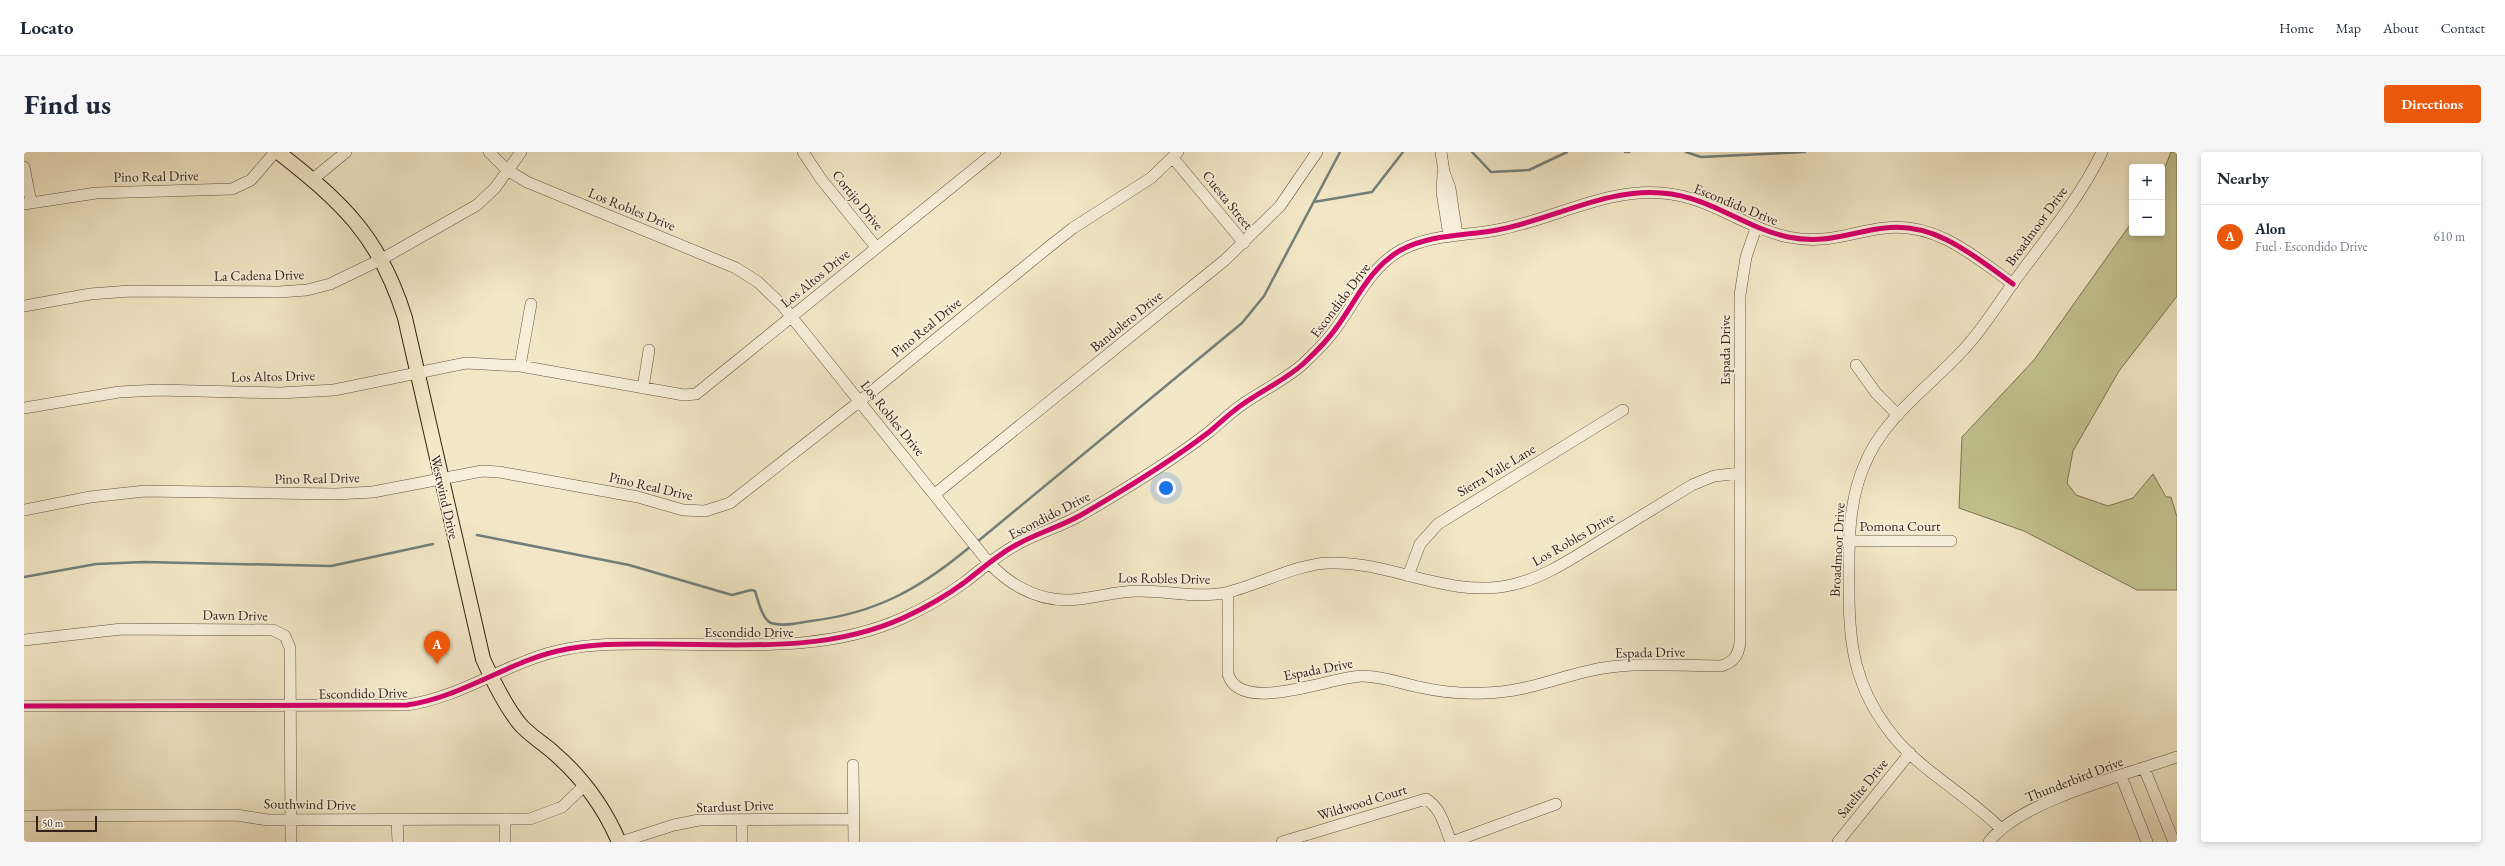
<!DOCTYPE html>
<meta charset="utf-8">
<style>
body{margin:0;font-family:"EB Garamond",serif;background:#f6f6f7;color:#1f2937}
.controls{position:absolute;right:12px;top:12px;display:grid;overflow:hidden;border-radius:4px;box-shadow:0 2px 6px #0003}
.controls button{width:36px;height:36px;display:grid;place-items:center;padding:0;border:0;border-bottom:1px solid #e0e1e3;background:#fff;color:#1f2937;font:20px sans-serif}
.scale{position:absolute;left:12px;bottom:10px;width:61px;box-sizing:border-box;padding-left:4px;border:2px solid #332018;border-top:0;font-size:11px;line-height:14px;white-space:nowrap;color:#332018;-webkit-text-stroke:3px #f7efda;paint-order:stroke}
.you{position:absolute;left:1142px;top:336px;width:14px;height:14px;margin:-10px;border:3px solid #fff;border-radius:50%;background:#1a73e8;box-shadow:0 0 0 6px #1a73e833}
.badge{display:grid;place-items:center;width:26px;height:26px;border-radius:50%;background:#ea580c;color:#fff;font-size:13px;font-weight:700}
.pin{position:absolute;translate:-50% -33px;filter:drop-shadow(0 1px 2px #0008)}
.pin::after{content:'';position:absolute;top:21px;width:14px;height:12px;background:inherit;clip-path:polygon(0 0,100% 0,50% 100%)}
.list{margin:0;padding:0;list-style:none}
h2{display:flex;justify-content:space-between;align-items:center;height:52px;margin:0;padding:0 16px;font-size:17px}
h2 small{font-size:13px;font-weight:400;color:#747a83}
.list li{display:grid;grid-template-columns:26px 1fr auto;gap:12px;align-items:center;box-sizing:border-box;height:64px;padding:0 16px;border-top:1px solid #e0e1e3}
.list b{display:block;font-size:15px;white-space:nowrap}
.list p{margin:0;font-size:13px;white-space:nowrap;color:#747a83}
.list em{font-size:13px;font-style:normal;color:#747a83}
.map{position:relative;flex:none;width:2153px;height:690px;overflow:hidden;border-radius:4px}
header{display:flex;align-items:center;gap:24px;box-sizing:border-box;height:56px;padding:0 20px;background:#fff;border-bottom:1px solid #e0e1e3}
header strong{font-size:19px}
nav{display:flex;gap:22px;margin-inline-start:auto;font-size:14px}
.intro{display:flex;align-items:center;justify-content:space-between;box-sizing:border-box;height:96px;padding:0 24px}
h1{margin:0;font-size:28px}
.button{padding:10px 18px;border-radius:4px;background:#ea580c;color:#fff;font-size:14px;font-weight:700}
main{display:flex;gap:24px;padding:0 24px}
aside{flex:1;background:#fff;border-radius:4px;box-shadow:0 2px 6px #0003}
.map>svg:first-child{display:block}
</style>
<header>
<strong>Locato</strong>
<nav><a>Home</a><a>Map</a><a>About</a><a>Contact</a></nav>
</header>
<div class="intro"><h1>Find us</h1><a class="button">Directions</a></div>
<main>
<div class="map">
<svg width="2153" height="690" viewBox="0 0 2153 690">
<rect width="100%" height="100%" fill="#f2e7c6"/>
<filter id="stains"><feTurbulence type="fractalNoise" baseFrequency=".005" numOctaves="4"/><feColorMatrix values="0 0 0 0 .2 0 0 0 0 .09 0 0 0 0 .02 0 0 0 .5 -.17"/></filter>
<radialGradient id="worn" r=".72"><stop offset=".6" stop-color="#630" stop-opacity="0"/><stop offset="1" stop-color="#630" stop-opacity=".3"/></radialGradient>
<path fill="#c3c390" stroke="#7b7254" d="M2147 0H2153V144L2095 219 2049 299 2043 331 2052 343 2084 354 2109 346 2129 322 2142 345H2147L2153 365V438H2113L2000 379 1935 356 1938 285 2010 208 2108 70V81H2138V23Z"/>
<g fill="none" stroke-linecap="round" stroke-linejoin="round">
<path stroke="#727f7a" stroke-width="2.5" d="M1448 0 1467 20 1505 18 1543 0
M1601 0H1605
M1662 0 1677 5 1781 0
M1290 50 1348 40 1379 0
M453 383 605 413 708 443 727 438 731 439C734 448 738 467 747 471 758 475 776 471 787 469 853 461 897 436 947 394
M953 390 1218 171 1240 144 1316 0
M0 425 72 412 120 410 307 414 409 392"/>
<g stroke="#635244" stroke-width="12">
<path id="minor" d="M465 0 483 18 503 30 712 116 734 130 758 153 965 411C986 433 1013 448 1044 448 1068 447 1091 439 1115 439 1146 439 1175 447 1205 440 1236 432 1276 411 1306 411 1367 409 1425 447 1487 433 1520 426 1547 407 1575 390 1606 371 1637 352 1668 333L1690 324 1716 321
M779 0 797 27 852 95
M1417 0 1420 20 1426 36 1433 83
M1149 6 1220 91
M0 15 7 50
M1419 22 1418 40 1425 84
M289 27 322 0
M0 52 72 41 208 37 227 28 251 0
M0 154 66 142 106 139 255 140 283 138 306 132 358 107 453 53 471 36 497 0
M1832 213 1852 241 1874 263
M496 214 507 152
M619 236 625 198
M0 256 95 240 135 238 256 241 310 238 442 211 496 214 660 243 672 242 971 0
M911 342 1201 108 1256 54 1293 0
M0 358 66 345 121 339 312 342 349 340 458 319 475 320 614 345 659 358 681 359 706 351 836 249 1026 94 1049 76 1127 26 1154 0
M1825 389H1927
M1384 424 1396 392 1414 372 1599 258
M1204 440V522C1216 564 1309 524 1338 524 1358 524 1376 531 1395 535 1416 540 1439 542 1461 541 1505 540 1538 523 1579 516 1617 510 1658 514 1697 514 1710 510 1714 504 1716 491V143L1722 105 1732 76
M0 488 98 477 249 478 261 484 266 496 267 690
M0 554 383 553C440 545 487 507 543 497 573 491 602 492 632 492 716 492 801 501 879 466 901 456 922 444 941 430 958 417 973 403 992 393 1013 381 1036 375 1057 363 1100 338 1145 311 1185 280 1196 271 1207 260 1219 252 1239 238 1261 228 1279 212 1292 200 1305 187 1315 172 1334 145 1347 115 1377 98 1407 82 1441 84 1473 78 1528 68 1582 36 1638 41 1688 45 1718 75 1764 85 1803 93 1825 80 1861 76 1912 70 1950 104 1989 132
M829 613 830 690
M2120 616 2150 690
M2097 624 2123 690
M0 664 212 663 244 668 506 667 538 655 561 633
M373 668 374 690
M1977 677C1942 641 1892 617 1863 576 1831 533 1825 492 1825 440 1825 397 1823 354 1840 314 1859 265 1907 234 1941 196 1962 173 1977 147 1995 123 2024 84 2057 44 2078 0
M481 690V667
M597 690 650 673 675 668 829 667
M718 690V668
M1258 690 1402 647C1417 656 1421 675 1427 690
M1428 690 1532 652
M1814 690 1886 601
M1965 690C1995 649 2104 622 2153 605"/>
</g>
<g stroke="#332018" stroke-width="16">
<path id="major" d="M254 0C319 51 356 85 381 166L459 507C469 529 480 552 495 571 505 583 519 591 530 601 559 626 580 655 595 690"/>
</g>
<use href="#minor" stroke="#f7efda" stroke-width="11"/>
<use href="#major" stroke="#f2e7c6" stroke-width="14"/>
<g stroke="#f7efda" stroke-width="8">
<path id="cycleway" d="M0 554 383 553C440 545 487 507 543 497 573 491 602 492 632 492 716 492 801 501 879 466 901 456 922 444 941 430 958 417 973 403 992 393 1013 381 1036 375 1057 363 1100 338 1145 311 1185 280 1196 271 1207 260 1219 252 1239 238 1261 228 1279 212 1292 200 1305 187 1315 172 1334 145 1347 115 1377 98 1407 82 1441 84 1473 78 1528 68 1582 36 1638 41 1688 45 1718 75 1764 85 1803 93 1825 80 1861 76 1912 70 1950 104 1989 132"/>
</g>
<use href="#cycleway" stroke="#d6006c" stroke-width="5"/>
</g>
<g text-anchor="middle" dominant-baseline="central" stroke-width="3.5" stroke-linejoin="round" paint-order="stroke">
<g font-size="14" fill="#332018" stroke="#f7efda">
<text transform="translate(132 24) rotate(-1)">Pino Real Drive</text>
<text transform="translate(834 48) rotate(51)">Cortijo Drive</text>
<text transform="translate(1204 48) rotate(51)">Cuesta Street</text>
<text transform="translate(1712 52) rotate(22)">Escondido Drive</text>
<text transform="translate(608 57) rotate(22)">Los Robles Drive</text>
<text transform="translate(2012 74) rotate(-54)">Broadmoor Drive</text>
<text transform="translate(235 123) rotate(-1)">La Cadena Drive</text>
<text transform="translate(791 126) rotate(-39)">Los Altos Drive</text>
<text transform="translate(1316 148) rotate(-53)">Escondido Drive</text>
<text transform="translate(1102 169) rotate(-39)">Bandolero Drive</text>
<text transform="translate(902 175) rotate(-39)">Pino Real Drive</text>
<text transform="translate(1701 198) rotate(-90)">Espada Drive</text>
<text transform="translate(249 224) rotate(-1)">Los Altos Drive</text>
<text transform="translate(869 266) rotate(51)">Los Robles Drive</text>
<text transform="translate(1472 318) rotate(-31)">Sierra Valle Lane</text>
<text transform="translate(293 326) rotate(-1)">Pino Real Drive</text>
<text transform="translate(627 334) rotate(13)">Pino Real Drive</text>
<text transform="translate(421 345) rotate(77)">Westwind Drive</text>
<text transform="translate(1025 363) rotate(-27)">Escondido Drive</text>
<text x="1876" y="374">Pomona Court</text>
<text transform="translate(1549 387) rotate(-30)">Los Robles Drive</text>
<text transform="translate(1813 398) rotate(-87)">Broadmoor Drive</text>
<text transform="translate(1140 426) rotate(1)">Los Robles Drive</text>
<text transform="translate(211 463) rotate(1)">Dawn Drive</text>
<text x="725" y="480">Escondido Drive</text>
<text transform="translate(1626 500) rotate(-1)">Espada Drive</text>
<text transform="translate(1294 517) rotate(-11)">Espada Drive</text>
<text transform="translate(339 541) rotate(-1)">Escondido Drive</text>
<text transform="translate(2050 627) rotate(-21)">Thunderbird Drive</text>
<text transform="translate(1838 636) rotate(-51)">Satelite Drive</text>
<text transform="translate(1338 650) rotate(-17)">Wildwood Court</text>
<text transform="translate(286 652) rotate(1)">Southwind Drive</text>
<text transform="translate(711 654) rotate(-2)">Stardust Drive</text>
</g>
</g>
<rect width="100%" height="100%" filter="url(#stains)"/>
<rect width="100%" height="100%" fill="url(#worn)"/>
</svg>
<div class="controls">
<button>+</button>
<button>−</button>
</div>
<div class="scale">50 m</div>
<div class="you"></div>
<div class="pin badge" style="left:413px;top:512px">A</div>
</div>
<aside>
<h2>Nearby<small></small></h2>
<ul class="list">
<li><span class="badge">A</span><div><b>Alon</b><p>Fuel · Escondido Drive</p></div><em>610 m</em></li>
</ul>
</aside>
</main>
